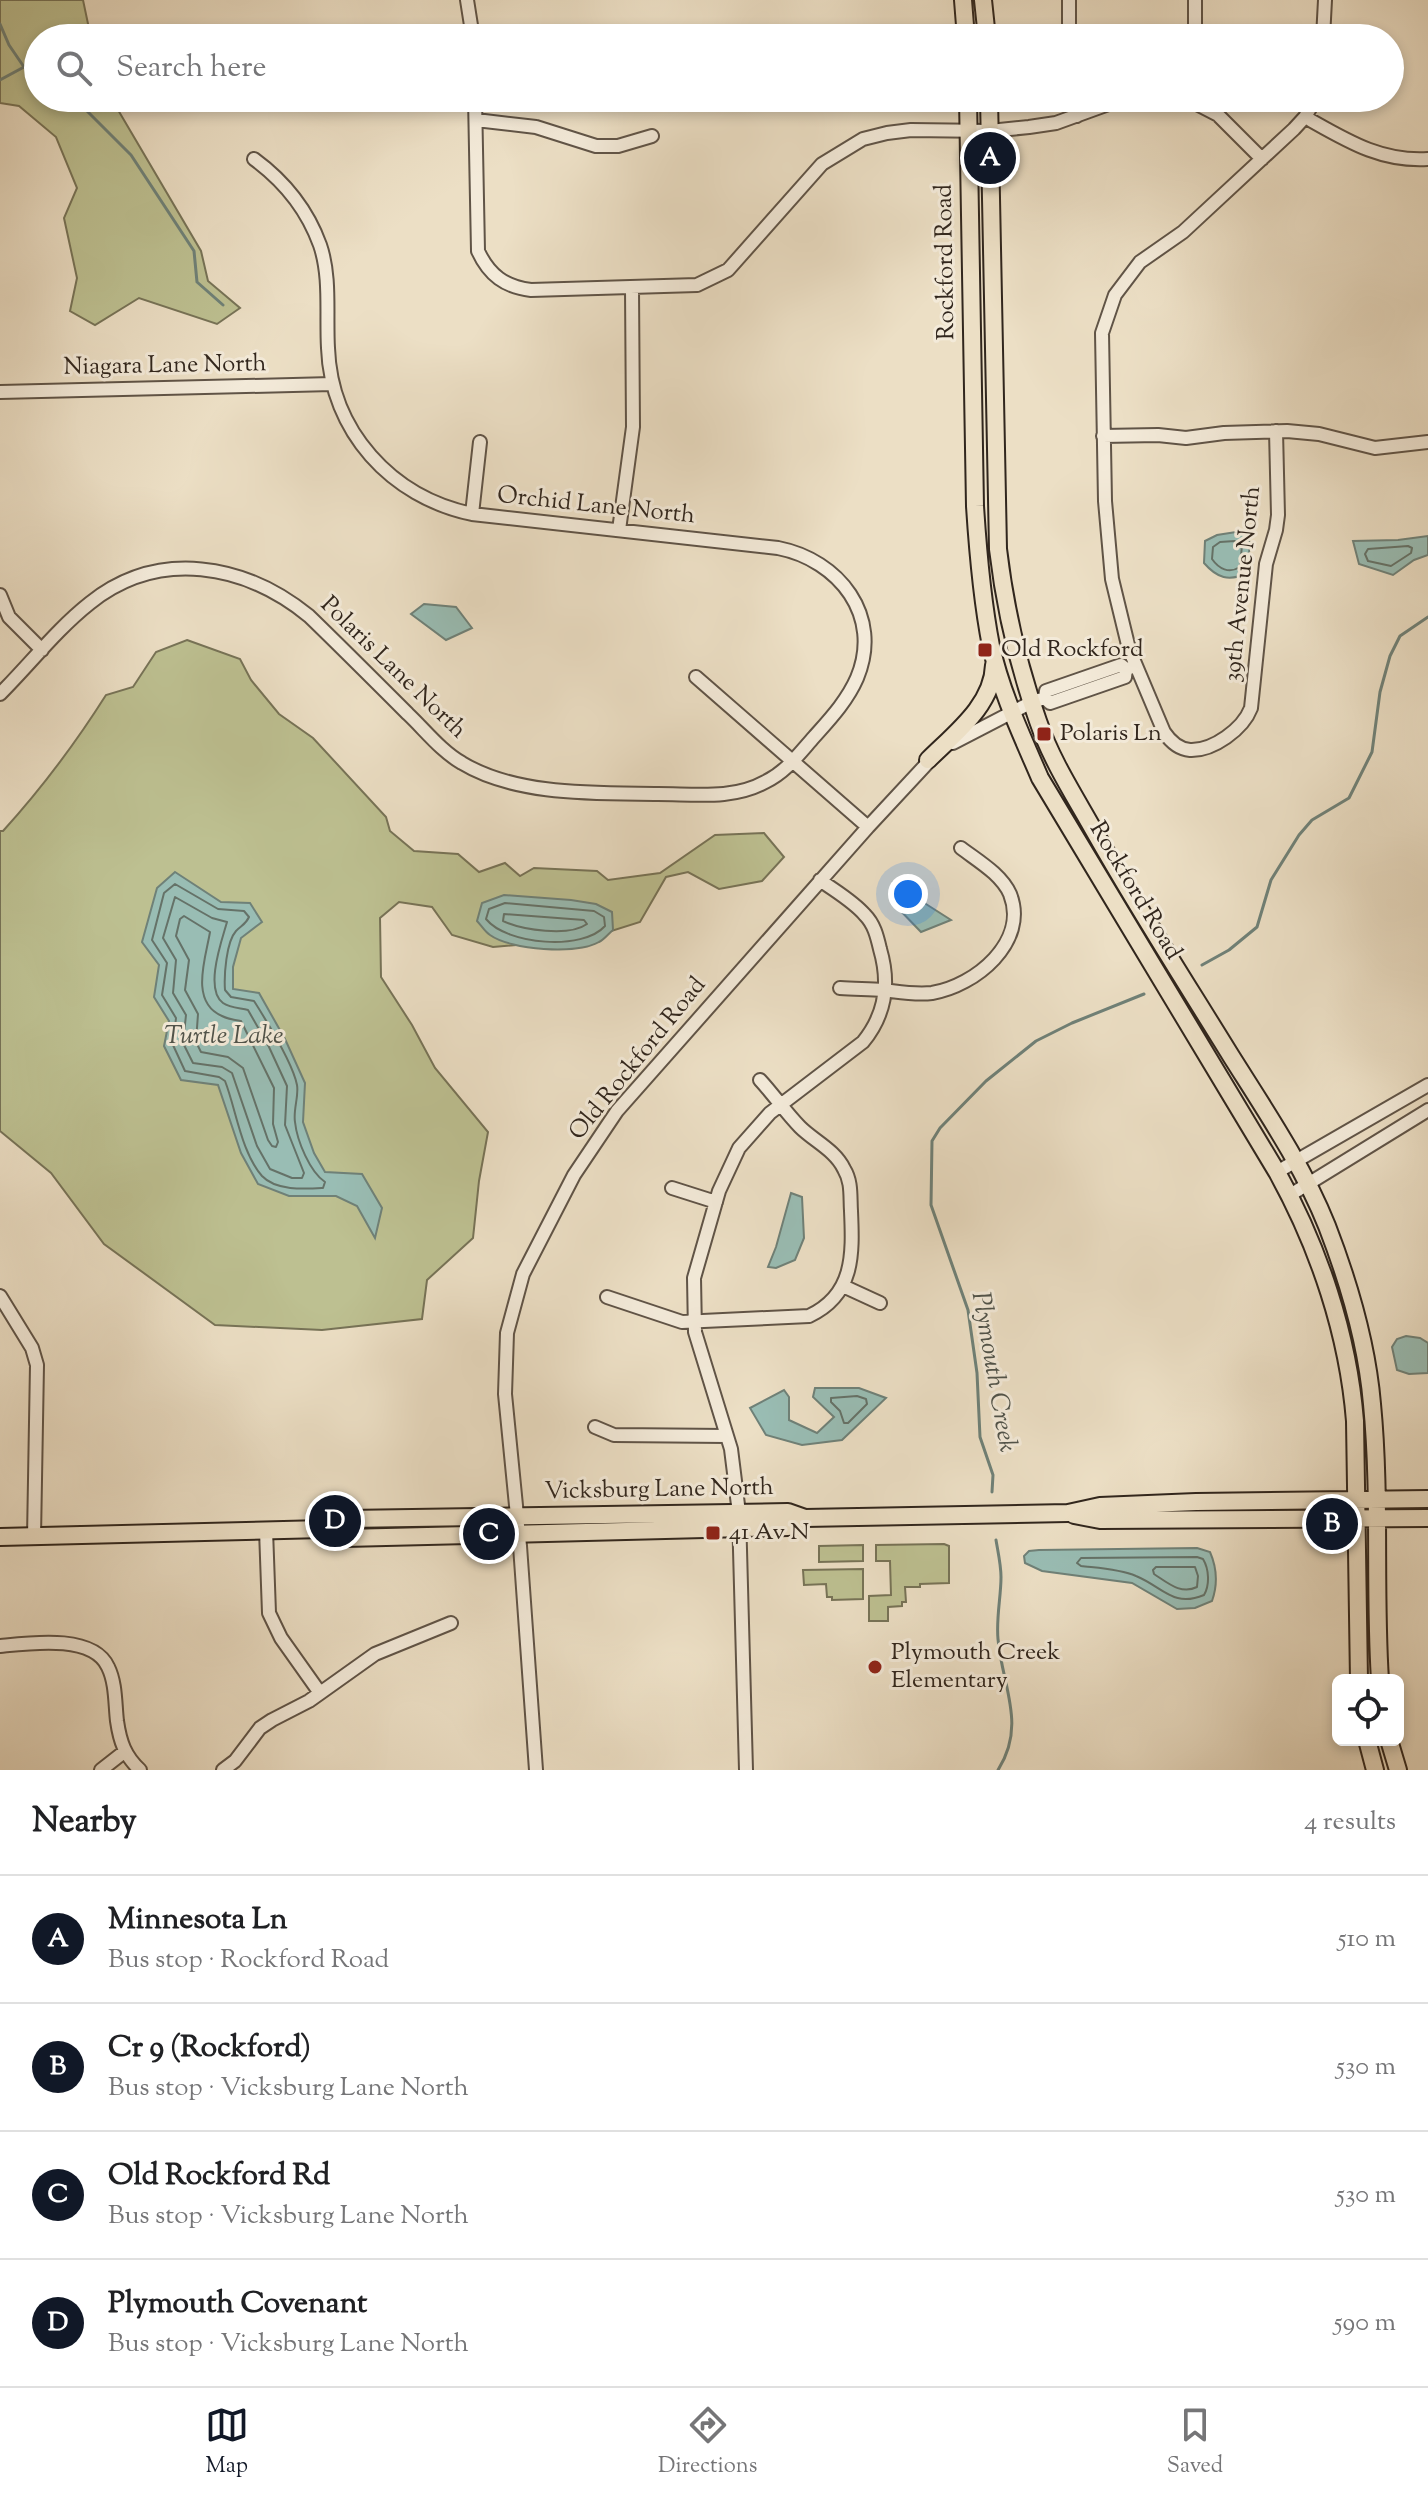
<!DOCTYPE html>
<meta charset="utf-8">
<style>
body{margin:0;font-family:"Sorts Mill Goudy",serif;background:#f2f2f2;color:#202124}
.controls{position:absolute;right:24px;bottom:24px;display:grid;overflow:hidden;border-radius:12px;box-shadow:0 4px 12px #0003}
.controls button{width:72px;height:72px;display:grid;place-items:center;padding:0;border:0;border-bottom:2px solid #e0e0e0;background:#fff;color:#202124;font:40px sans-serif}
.you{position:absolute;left:908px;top:894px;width:28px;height:28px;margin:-20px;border:6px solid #fff;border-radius:50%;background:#1a73e8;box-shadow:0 0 0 12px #1a73e833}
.badge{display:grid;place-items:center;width:52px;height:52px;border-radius:50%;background:#111827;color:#fff;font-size:26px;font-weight:700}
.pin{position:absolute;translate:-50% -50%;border:4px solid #fff;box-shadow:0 2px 8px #0006}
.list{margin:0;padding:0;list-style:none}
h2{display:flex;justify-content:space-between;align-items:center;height:104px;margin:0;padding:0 32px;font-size:34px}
h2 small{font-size:26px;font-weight:400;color:#757577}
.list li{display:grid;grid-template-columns:52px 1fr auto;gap:24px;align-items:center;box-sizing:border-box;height:128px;padding:0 32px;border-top:2px solid #e0e0e0}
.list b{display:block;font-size:30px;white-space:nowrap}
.list p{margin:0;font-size:26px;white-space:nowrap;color:#757577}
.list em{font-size:26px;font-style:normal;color:#757577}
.icon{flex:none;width:44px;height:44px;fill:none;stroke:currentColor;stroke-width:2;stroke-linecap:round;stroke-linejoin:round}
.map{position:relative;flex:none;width:1428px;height:1770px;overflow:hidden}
.search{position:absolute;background:#fff;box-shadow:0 4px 12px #0003;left:24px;right:24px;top:24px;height:88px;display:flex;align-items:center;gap:20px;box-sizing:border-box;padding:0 28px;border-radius:44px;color:#757577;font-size:30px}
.sheet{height:616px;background:#fff}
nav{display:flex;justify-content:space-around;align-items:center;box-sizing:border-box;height:112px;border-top:2px solid #e0e0e0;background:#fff;font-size:22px;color:#757577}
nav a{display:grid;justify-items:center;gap:4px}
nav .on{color:#111827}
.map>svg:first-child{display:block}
</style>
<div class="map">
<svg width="1428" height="1770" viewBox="0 0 1428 1770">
<rect width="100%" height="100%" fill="#ecdfc5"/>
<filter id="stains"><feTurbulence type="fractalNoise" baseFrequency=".0025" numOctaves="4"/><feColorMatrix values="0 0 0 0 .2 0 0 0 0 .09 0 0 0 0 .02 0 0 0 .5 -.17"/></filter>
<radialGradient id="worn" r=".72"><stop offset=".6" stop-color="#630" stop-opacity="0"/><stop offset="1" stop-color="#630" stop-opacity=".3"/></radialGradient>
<path fill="#bdc091" stroke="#777357" stroke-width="2" d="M0 0H83L91 38H38V98H111L201 251 208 281 240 308 217 324 139 298 95 325 70 311 77 278 64 218 77 188 56 137 19 106 0 103Z
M187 640 240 659 251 680 279 714 313 738 386 817 390 831 414 851 458 854 479 872 505 863 520 876 534 868 597 871 608 880 660 873 715 835 764 833 784 857 762 881 719 889 688 872 666 877 640 922 586 939 493 947 452 935 432 907 399 902 380 918 381 977 412 1025 435 1068 488 1132 479 1181 473 1238 427 1280 422 1319 322 1330 215 1325 104 1244 51 1173 0 1131V831H3C42 788 75 744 106 695L133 687 156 652Z
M944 1544 949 1546V1583L920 1584V1587H905L906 1602H902V1606L888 1607V1621H869V1596L891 1595 890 1561H876V1545Z
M863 1545V1561L819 1562V1546Z
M863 1569V1599L832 1600V1597H827L826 1584 804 1585 803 1570Z"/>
<path fill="#99bdb4" stroke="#6f8178" stroke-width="2" d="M1236 532 1246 534 1250 543 1247 573C1229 582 1217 578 1204 563L1205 541 1217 535Z
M1428 536V555L1414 560 1393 575 1359 564 1353 541 1398 540Z
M424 604 456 607 472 628 446 640 411 614Z
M175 872 221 902 250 903 262 922 241 938 233 967V989L259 993 285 1039 305 1083 303 1122 314 1153 325 1172 362 1174 382 1208 375 1238 357 1206 336 1196H289L258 1184 241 1153 218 1085 181 1080 164 1046 169 1021 154 997 159 965 142 942 157 888Z
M893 883 951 920 921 932 894 904Z
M504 895 571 900 596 904 612 912 613 930C609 933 604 940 599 942 576 955 511 950 490 935 485 932 481 925 477 921L482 903Z
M791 1193 802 1197 804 1238 795 1260 776 1268 768 1267 776 1247Z
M1406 1336 1420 1338 1428 1343V1373L1409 1374 1397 1370 1392 1347 1397 1339Z
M815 1388H859L886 1398 842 1440 802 1445 766 1435 750 1408 784 1390 789 1397V1420L817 1433 834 1417 813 1397Z
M1197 1548 1210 1552C1217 1568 1218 1584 1212 1601L1195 1608 1177 1609 1132 1583 1042 1571 1025 1563 1024 1556 1029 1551 1039 1550Z"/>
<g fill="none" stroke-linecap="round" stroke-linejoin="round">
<path stroke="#657268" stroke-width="2" d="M1235 541 1242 545 1240 567C1229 574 1219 569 1212 559L1213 547 1220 542Z
M1408 546 1412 548 1411 553 1391 566 1368 561 1365 554 1368 549Z
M175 884 218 909 244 911 249 917C246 924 242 925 236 931 226 942 224 976 225 990L231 997 254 1001C266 1020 293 1064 297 1085 299 1096 293 1110 295 1122 297 1141 310 1172 325 1182L323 1188C305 1189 276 1191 262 1176 241 1152 236 1109 225 1081L219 1077 185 1071 173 1045 176 1018 162 995 167 963 152 940 164 893Z
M175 897 212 918 227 922C222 940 204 989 223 1003 230 1008 240 1008 248 1010L269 1047 287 1086 285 1125 304 1173 302 1178H292L270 1169 257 1146 232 1073 222 1067 193 1063 183 1043 186 1015 173 993 176 960 163 938Z
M505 903 594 911 604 917 605 926C583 951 507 945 486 919L489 909Z
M504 914 584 920 587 924C569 937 522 930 503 921Z
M184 916 210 932C206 957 189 1002 222 1016 228 1019 235 1020 241 1021L274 1088 273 1124 278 1142 276 1147 272 1146 268 1140 243 1068 228 1057 201 1052 196 1042 198 1014 185 990 189 960 176 936 180 919Z
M857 1396 866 1399 867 1404 848 1423H844L840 1411 831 1402V1398Z
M1197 1557 1203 1559C1209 1569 1210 1585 1204 1595 1173 1608 1163 1587 1136 1576 1120 1569 1098 1568 1081 1566L1077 1563 1081 1558Z
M1156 1567H1195L1198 1576 1197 1587C1181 1595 1168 1583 1154 1574L1153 1570Z"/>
<path stroke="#6f8178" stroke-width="3" d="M0 24 9 45 24 67
M0 80 24 67 38 74
M74 98 131 155 194 251 197 282 223 305
M1202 965 1229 950 1257 927 1271 880 1299 835 1312 820 1349 798 1372 752 1380 692 1390 656 1400 636 1428 617
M992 1492 993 1475 980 1437 977 1373 968 1310 931 1205 932 1141 940 1128 986 1081 1036 1041 1072 1023 1144 994
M996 1540C998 1552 1001 1565 1001 1577 1001 1597 996 1618 998 1639 1002 1686 1027 1725 998 1770"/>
<g stroke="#605447" stroke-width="16">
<path id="minor" d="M467 0 473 38
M1069 38V0
M1195 38V0
M1323 38 1325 0
M475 98 478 251C489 275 505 287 531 290L697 285 728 270 822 164 863 139 887 133 911 130 990 131 1029 127 1056 123 1125 98
M1072 98 1077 116
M1185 98 1218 115 1262 159
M1305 117C1346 140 1380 162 1428 159
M476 120 536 127 596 146H618L652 136
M0 392 332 384
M1276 431 1278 515 1276 530 1266 564 1251 708C1243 729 1213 751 1190 750 1178 749 1170 741 1164 732L1129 649 1112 579 1105 501 1102 333 1115 295 1140 262 1183 232 1294 129 1305 117 1316 98
M1103 436 1158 435 1186 438 1224 433 1287 431 1319 434 1375 448 1428 442
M472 514 480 442
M619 530 633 427 632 289
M0 595 9 617 42 650
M696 677 868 827
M0 694C30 664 57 629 90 603 159 548 245 564 309 616 342 648 375 681 408 714 425 730 441 751 462 763 516 796 597 793 658 794 694 794 733 800 765 782 786 772 799 754 814 737 830 719 847 701 857 678 883 616 839 560 778 548L472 514C391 497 331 431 328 348 326 314 331 277 320 245 307 209 284 181 254 159
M1045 698 1046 691 1121 665 1126 669 1130 668
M953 743 1032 702 1045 698 1050 703 1125 677 1126 669
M840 988C854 989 869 989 883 990 900 992 915 995 932 993 975 986 1029 942 1010 894 1001 874 978 861 961 848
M1277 1172 1428 1085
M672 1188 716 1202
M1290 1195 1428 1110
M843 1286 880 1303
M0 1296 32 1348 37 1365 34 1537
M607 1297 682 1322 809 1316C854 1295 853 1255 851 1211 850 1196 852 1182 844 1169 835 1150 814 1141 800 1127 786 1113 774 1095 760 1080
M595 1427 614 1435 727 1436
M266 1530 269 1613 281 1638 320 1693
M0 1646C30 1643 93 1634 108 1667 116 1683 115 1704 117 1721 120 1742 125 1756 140 1770
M101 1770 124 1752
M223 1770 235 1761 260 1728 272 1720 309 1701 375 1654 451 1623
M536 1770 520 1546 505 1394 507 1333 523 1274 574 1175 617 1111 868 827 934 756
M746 1770 739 1513 731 1449 695 1332 694 1278 719 1191 739 1148 770 1113 863 1042C886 1014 890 983 880 949 877 936 874 924 865 915 853 901 835 891 820 880"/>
</g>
<g stroke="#31261d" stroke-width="20">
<path id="major" d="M963 0 966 38
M983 0 987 38
M968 98 975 506C978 553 982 600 991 646 1001 692 1022 736 1040 778L1277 1172C1319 1248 1348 1334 1355 1421L1359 1680
M989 98 998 549C1005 608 1018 665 1038 721 1052 762 1076 798 1097 836 1139 910 1186 983 1231 1056 1265 1110 1303 1166 1327 1226 1349 1283 1367 1344 1372 1404 1381 1496 1374 1588 1380 1680
M928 760C954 734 993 705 994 665
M1074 1515 1100 1520 1428 1518
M323 1529 345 1538 788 1527 805 1518
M0 1537 323 1529 347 1519 788 1512 805 1518 1068 1513 1100 1506 1196 1502 1428 1499
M1367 1740 1375 1770
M1389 1740 1398 1770"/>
</g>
<use href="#minor" stroke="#f3ead9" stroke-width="12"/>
<use href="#major" stroke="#ecdfc5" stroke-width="16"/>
</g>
<g fill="#8f2418" stroke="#f3ead9" stroke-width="3">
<rect x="977" y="642" width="16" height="16" rx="4"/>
<rect x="1036" y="726" width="16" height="16" rx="4"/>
<rect x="705" y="1525" width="16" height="16" rx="4"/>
<circle cx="875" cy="1667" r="8"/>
</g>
<g text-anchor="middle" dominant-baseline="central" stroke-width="6" stroke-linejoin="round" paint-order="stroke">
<g font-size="24" fill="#31261d" stroke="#f3ead9">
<text transform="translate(946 262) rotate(-91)">Rockford Road</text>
<text transform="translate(165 366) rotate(-1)">Niagara Lane North</text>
<text transform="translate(596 506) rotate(6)">Orchid Lane North</text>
<text transform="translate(1243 584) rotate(-84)">39th Avenue North</text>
<text transform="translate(393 668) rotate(44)">Polaris Lane North</text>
<text transform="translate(1135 891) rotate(59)">Rockford Road</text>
<text transform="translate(638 1059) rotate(-51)">Old Rockford Road</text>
<text transform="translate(659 1490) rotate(-1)">Vicksburg Lane North</text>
</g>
<g font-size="24" fill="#31261d" stroke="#f3ead9" text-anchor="start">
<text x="1001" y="650">Old Rockford</text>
<text x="1060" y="734">Polaris Ln</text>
<text x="729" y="1533">41 Av N</text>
<text x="891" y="1653">Plymouth Creek<tspan x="891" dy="28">Elementary</tspan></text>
</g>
<g font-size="26" font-style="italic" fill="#50534a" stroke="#f3ead9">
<text x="224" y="1036">Turtle Lake</text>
<text transform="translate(993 1372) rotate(80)">Plymouth Creek</text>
</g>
</g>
<rect width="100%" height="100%" filter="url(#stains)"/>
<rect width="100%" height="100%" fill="url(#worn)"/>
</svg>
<div class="controls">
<button><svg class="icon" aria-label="locate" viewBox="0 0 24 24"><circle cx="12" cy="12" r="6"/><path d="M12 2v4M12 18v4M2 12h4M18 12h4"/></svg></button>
</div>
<div class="you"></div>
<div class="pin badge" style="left:990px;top:158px">A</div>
<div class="pin badge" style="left:1332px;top:1524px">B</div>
<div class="pin badge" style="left:489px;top:1534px">C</div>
<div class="pin badge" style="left:335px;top:1521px">D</div>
<div class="search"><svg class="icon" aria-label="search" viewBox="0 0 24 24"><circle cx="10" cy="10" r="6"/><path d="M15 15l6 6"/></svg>Search here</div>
</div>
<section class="sheet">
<h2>Nearby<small>4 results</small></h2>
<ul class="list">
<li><span class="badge">A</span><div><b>Minnesota Ln</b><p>Bus stop · Rockford Road</p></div><em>510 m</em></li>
<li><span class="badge">B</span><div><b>Cr 9 (Rockford)</b><p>Bus stop · Vicksburg Lane North</p></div><em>530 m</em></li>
<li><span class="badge">C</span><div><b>Old Rockford Rd</b><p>Bus stop · Vicksburg Lane North</p></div><em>530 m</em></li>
<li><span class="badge">D</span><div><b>Plymouth Covenant</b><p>Bus stop · Vicksburg Lane North</p></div><em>590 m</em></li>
</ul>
</section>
<nav>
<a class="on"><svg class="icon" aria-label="map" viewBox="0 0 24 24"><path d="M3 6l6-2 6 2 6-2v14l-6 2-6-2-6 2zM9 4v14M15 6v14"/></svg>Map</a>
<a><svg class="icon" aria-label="directions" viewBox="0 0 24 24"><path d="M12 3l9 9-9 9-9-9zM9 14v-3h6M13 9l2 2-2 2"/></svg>Directions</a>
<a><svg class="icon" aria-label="saved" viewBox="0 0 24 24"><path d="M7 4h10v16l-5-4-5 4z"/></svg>Saved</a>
</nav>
